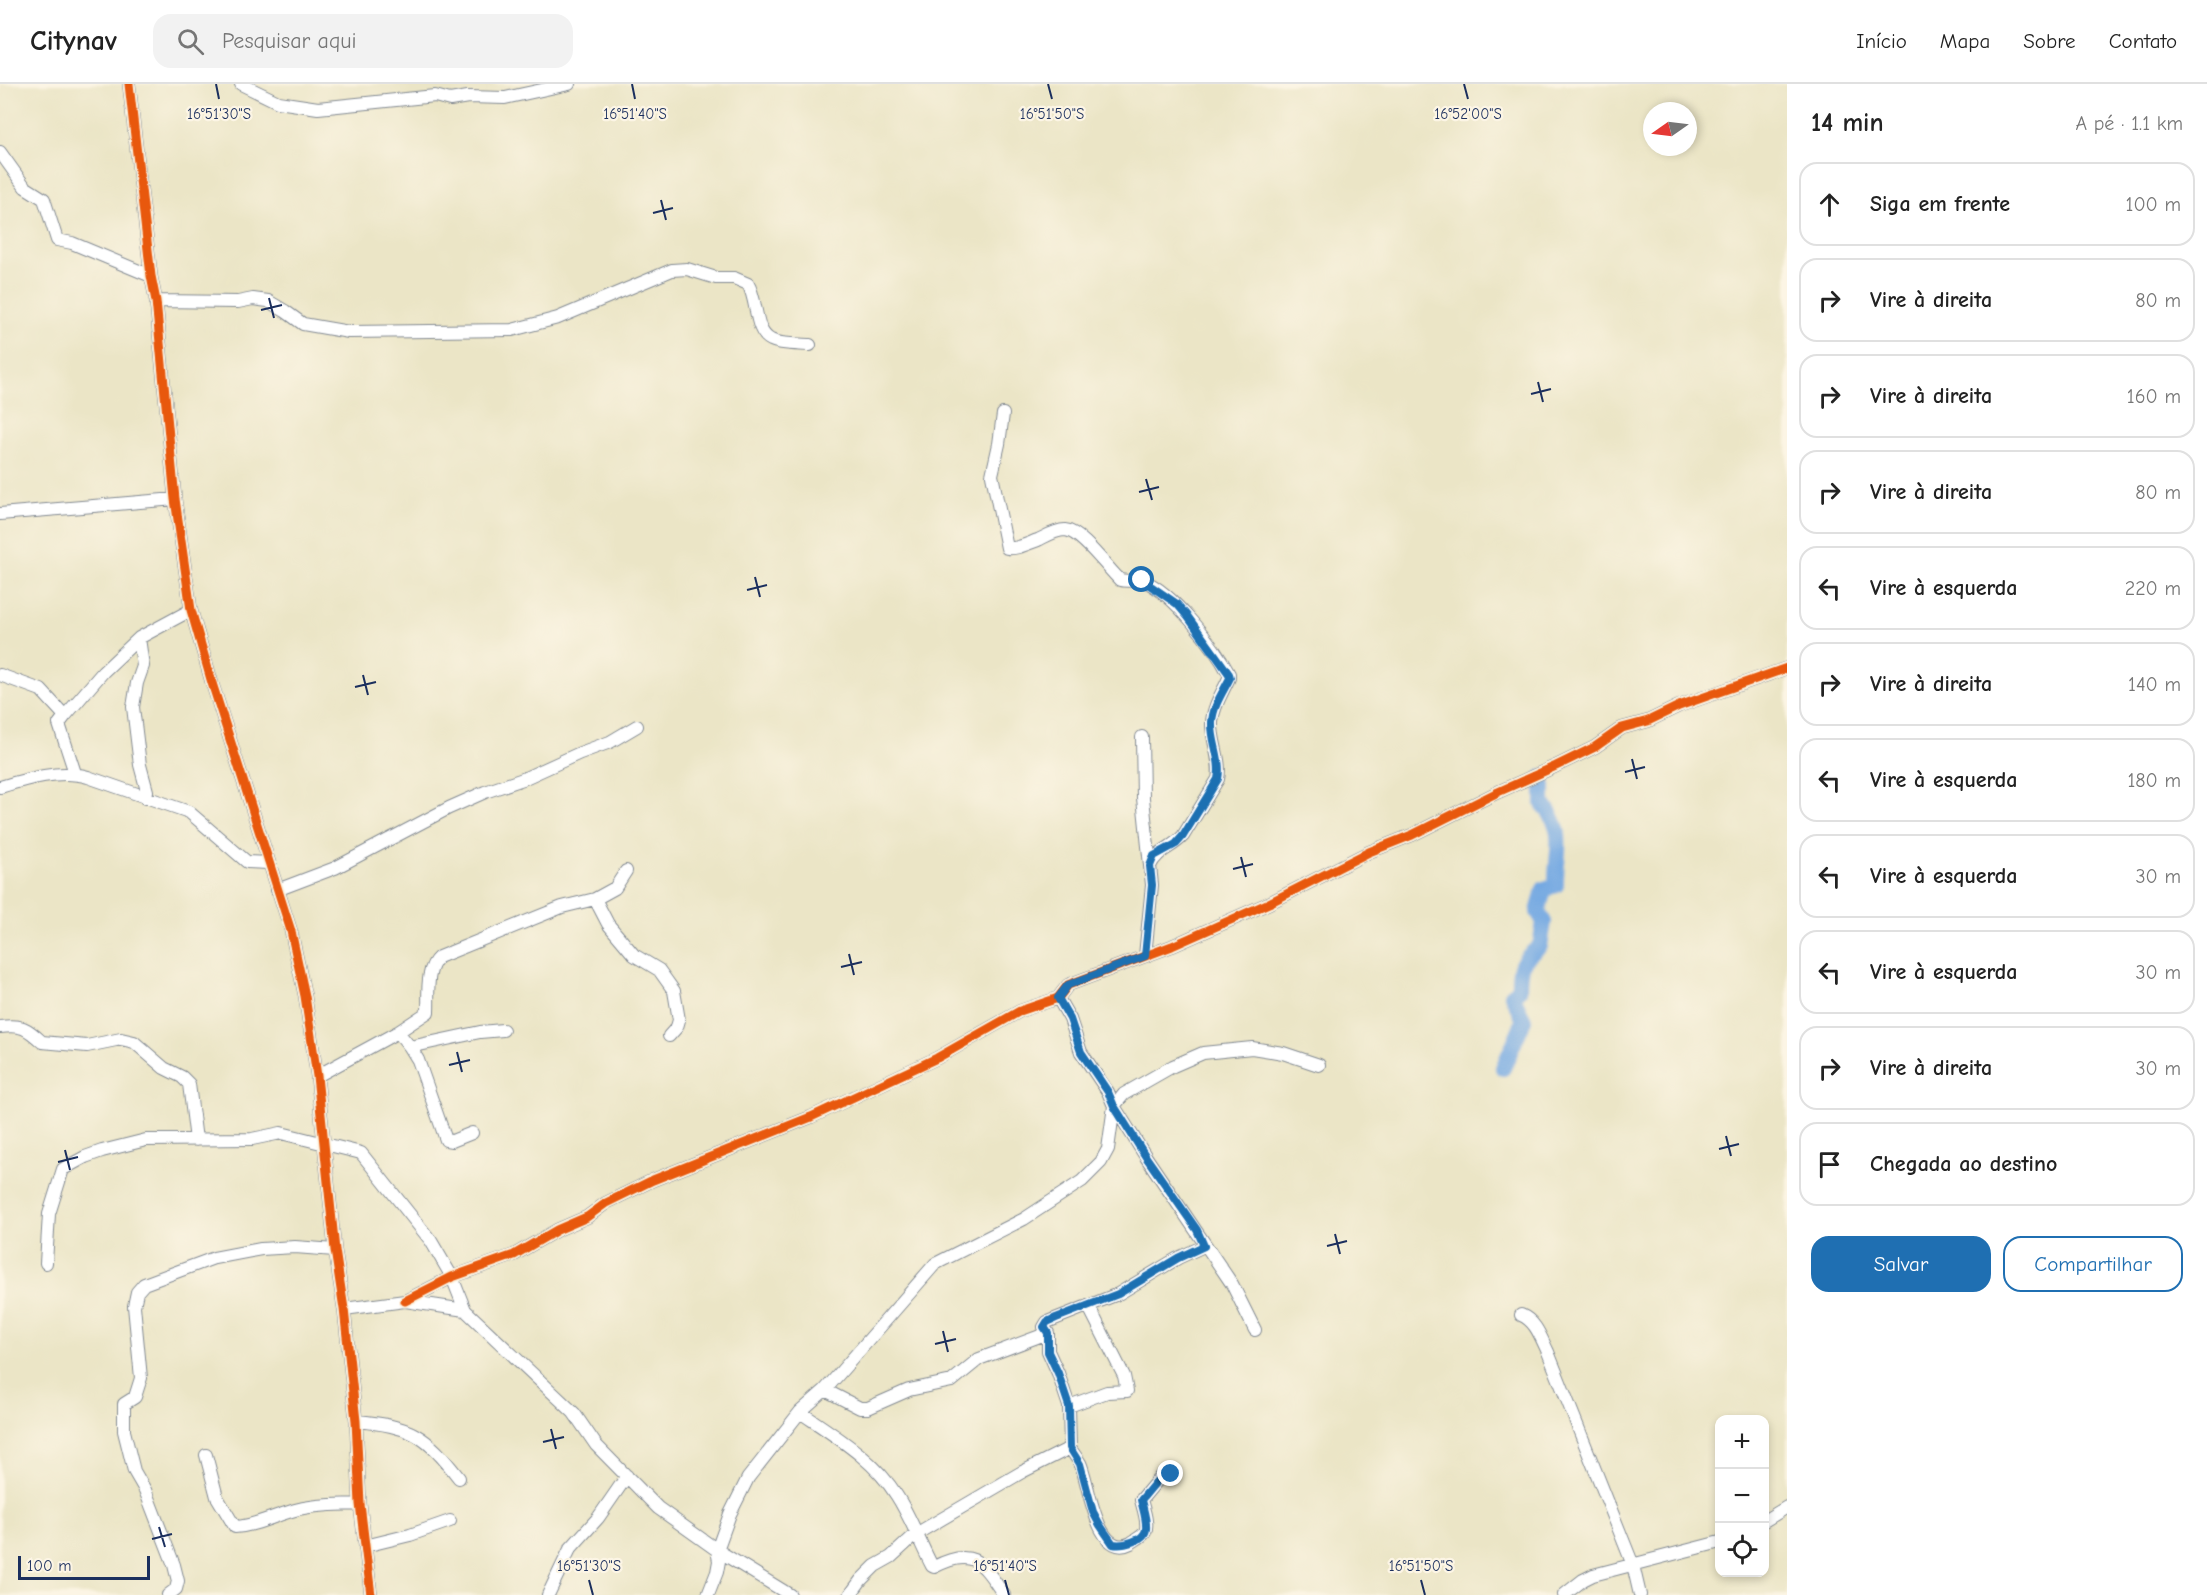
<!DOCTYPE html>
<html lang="pt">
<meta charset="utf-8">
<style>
body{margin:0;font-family:"Comic Neue",sans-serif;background:#f2f2f2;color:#222}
.controls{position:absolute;right:18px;bottom:18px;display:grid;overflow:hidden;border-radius:12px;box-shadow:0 3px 9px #0003}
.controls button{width:54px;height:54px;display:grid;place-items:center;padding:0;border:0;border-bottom:2px solid #e0e0e0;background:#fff;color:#222;font:30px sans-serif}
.compass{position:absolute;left:1643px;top:18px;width:54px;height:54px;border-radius:50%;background:#fff;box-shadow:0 3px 9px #0003;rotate:256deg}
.scale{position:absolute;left:18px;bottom:15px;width:132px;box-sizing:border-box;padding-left:6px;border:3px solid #1b2f5e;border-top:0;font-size:16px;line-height:21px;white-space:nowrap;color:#1b2f5e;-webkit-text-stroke:4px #fcf5e5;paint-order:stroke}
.stop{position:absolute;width:18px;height:18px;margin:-14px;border:4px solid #1f6fb2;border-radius:50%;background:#fff}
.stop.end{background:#1f6fb2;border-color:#fff;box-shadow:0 2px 6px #0008}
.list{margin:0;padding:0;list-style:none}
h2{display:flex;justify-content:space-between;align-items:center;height:78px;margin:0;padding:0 24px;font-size:26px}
h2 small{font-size:20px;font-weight:400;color:#767676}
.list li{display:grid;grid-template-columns:39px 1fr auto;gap:18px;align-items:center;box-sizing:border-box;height:84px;margin:0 12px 12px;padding:0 12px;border:2px solid #e0e0e0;border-radius:18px}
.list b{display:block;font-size:22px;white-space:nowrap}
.list em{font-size:20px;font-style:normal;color:#767676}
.actions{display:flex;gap:12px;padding:18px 24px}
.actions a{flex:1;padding:14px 0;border:2px solid #1f6fb2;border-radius:18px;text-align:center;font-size:21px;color:#1f6fb2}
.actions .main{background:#1f6fb2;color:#fff}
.icon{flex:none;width:33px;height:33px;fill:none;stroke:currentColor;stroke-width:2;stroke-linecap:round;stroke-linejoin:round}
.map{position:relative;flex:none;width:1787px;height:1511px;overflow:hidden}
header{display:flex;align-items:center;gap:36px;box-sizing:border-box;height:84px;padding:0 30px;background:#fff;border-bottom:2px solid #e0e0e0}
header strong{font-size:28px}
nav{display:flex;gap:33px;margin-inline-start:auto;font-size:21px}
.search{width:420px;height:54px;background:#f2f2f2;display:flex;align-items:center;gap:15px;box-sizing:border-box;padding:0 21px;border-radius:18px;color:#767676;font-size:22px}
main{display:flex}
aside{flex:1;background:#fff}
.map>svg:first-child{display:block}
</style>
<header>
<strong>Citynav</strong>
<div class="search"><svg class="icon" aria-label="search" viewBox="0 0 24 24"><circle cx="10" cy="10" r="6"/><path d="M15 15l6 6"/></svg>Pesquisar aqui</div>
<nav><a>Início</a><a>Mapa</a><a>Sobre</a><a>Contato</a></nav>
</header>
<main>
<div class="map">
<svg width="1787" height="1511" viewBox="0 0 1787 1511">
<rect width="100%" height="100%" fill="#fcf5e5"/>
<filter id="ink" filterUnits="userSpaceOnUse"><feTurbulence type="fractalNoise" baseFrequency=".0167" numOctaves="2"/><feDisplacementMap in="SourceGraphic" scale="12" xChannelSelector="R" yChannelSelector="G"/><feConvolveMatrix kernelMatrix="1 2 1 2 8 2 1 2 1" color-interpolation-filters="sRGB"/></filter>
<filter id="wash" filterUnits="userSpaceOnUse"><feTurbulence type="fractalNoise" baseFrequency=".008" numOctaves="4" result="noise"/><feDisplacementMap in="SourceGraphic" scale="24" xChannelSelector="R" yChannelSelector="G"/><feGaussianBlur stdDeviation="1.35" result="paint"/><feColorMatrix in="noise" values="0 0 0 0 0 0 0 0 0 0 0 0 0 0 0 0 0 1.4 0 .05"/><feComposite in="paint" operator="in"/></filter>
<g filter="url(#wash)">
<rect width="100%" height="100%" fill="#ebe5c6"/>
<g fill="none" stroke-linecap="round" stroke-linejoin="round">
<path stroke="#75a9e2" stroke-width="16" d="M1503 984 1524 936 1512 911 1519 906C1519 881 1520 878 1540 862L1544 838 1538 828 1544 805 1556 801C1555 768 1568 748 1543 720V693"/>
</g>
</g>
<g filter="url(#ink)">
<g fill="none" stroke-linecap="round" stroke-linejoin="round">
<g stroke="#838a92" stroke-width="14">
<path id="minor" d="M129 0 151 192 156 217 175 415 191 526 212 599 291 847 305 912 317 992 335 1166 344 1225 356 1337 360 1420 371 1511
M241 0 278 18 318 24 435 12 450 16 468 13 505 14 569 0
M0 68 25 103 44 115 57 156 72 159 151 192
M156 217 238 218 253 215 268 217 285 227 303 240 349 248 512 246 558 234 672 186 687 185 716 194H734L748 200C758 217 754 248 771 256 781 261 799 260 810 261
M1003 330 999 360 992 391 1007 464C1016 466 1029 459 1038 456 1046 452 1056 446 1065 446 1081 447 1108 485 1120 496 1128 498 1136 495 1144 497 1172 508 1215 563 1229 590V594C1223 608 1213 622 1212 638 1211 657 1222 676 1218 695L1183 752C1171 765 1157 766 1150 782
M0 430 175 415
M139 554 143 582 137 599 133 623 140 681 147 707 146 714
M0 591 41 606 65 632 59 640 75 689
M65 632 103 588 139 554 191 526
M1142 653 1143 714 1152 801 1145 872
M0 703C27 695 60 685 88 693L189 728 247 778 268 779
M277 806 335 784 449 724 485 708 523 695 580 669 610 658 637 642
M595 815 608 840 634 871 659 886 674 907 679 936 677 943 669 952
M1058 914 1070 935 1081 968 1108 1008 1114 1022 1146 1073 1232 1200 1255 1246
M0 943C21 940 27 944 42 958L87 962 121 955 134 958 164 984 182 993 189 1000 196 1056
M398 948 410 963 480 948 503 946
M410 963 418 976 446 1056 452 1057 472 1049
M317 992 398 948 428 928C429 911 425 885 439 873L562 823 595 815 615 804 626 787
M46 1179 49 1130 63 1085 85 1073 102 1067 146 1056 252 1055 281 1049 361 1069 431 1157 452 1193 465 1226 574 1329 596 1361 658 1424 717 1466 790 1511
M405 1217 452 1193 514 1171 557 1146 587 1133 606 1119 653 1096 811 1033 937 974 1020 927 1058 914 1068 901 1172 862 1269 819 1369 768 1412 751 1498 708 1556 682 1595 663 1622 644 1648 637 1679 622 1787 584
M344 1225 405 1217 465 1226
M1521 1231C1536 1237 1541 1254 1548 1268L1633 1481 1640 1511
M825 1306 860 1324H868L909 1306 952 1297 979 1275 1048 1249
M1069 1322 1107 1308 1127 1307 1124 1292 1089 1223
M800 1328C835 1352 874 1375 897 1412 911 1434 920 1459 932 1482L934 1483C974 1462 982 1479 1004 1511
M356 1337C411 1342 425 1350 459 1394
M1070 1364C1073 1369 1077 1374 1080 1379 1089 1397 1096 1477 1131 1459 1135 1456 1143 1452 1145 1448 1149 1440 1143 1424 1141 1416L1161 1392 1171 1390
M206 1371 217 1413 235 1443C257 1442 277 1430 299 1425 319 1420 340 1421 360 1420
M1764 1437 1787 1423
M365 1462 410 1451 450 1437
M168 1511 176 1505 178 1497 174 1481 145 1406 134 1387 124 1347V1320L135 1313 141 1294 134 1222 137 1208 144 1200 214 1174 261 1165 295 1163 335 1166
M548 1511 570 1465 598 1434 627 1392
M708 1511 717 1488 719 1477 717 1466 730 1430 748 1394 800 1328 825 1306 935 1180 1024 1135 1082 1097 1101 1078 1108 1065 1114 1022 1124 1010 1173 982 1203 969 1252 964 1283 969 1319 981
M850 1511 861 1496 875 1482 891 1473 916 1450 1022 1388 1070 1364 1069 1322 1058 1289 1048 1267V1249L1044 1243 1047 1238 1118 1210 1178 1174 1204 1162
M1564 1511 1583 1496 1593 1491 1720 1458"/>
</g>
<use href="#minor" stroke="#fff" stroke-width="12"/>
<g stroke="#fcf5e5" stroke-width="13">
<path id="cycleway" d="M129 0 151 192 156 217 175 415 191 526 212 599 291 847 305 912 317 992 335 1166 344 1225 356 1337 360 1420 371 1511
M405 1217 452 1193 514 1171 557 1146 587 1133 606 1119 653 1096 811 1033 937 974 1020 927 1058 914 1068 901 1172 862 1269 819 1369 768 1412 751 1498 708 1556 682 1595 663 1622 644 1648 637 1679 622 1787 584"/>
</g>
<use href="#cycleway" stroke="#e8590c" stroke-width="9"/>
</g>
</g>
<g fill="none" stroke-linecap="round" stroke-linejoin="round" filter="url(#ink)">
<path stroke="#1f6fb2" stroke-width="8" d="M1142 496 1177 520 1188 533 1229 590 1230 594C1223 608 1213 622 1212 638 1211 657 1222 676 1218 695L1183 752 1176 760 1154 772 1150 782 1152 801 1145 872 1068 901 1058 914 1070 935 1081 968 1108 1008 1114 1022 1146 1073 1197 1146 1204 1162 1178 1174 1118 1210 1056 1234 1047 1238 1044 1243 1048 1249V1268L1058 1289 1069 1322 1070 1364 1080 1380 1093 1428 1100 1441 1113 1460C1122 1462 1145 1457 1146 1445 1147 1436 1143 1425 1141 1416L1161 1392 1171 1390"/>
</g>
<path fill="none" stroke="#1b2f5e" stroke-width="2" d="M216 0 219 15M632 0 635 15M1048 0 1052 15M1464 0 1468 15M661 116 666 136M653 129 673 124M269 214 274 234M261 226 282 221M1538 298 1543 318M1531 310 1551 305M1146 395 1152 416M1139 408 1159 403M755 493 760 513M747 506 767 501M363 591 368 611M355 603 376 598M1632 675 1637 695M1625 688 1645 683M1241 773 1246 793M1233 785 1253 780M849 870 854 891M841 883 862 878M457 968 462 988M449 981 470 976M1726 1052 1731 1072M1719 1065 1739 1060M65 1066 70 1086M58 1078 78 1073M1335 1150 1340 1170M1327 1162 1347 1157M943 1247 948 1268M935 1260 956 1255M551 1345 556 1365M543 1358 564 1353M159 1443 165 1463M152 1455 172 1450M589 1496 593 1511M1005 1496 1009 1511M1421 1496 1425 1511"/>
<g font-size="15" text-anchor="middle" fill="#1b2f5e" stroke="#fcf5e5" stroke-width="4.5" stroke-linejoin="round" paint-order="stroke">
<text x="219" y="35">16°51'30"S</text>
<text x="635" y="35">16°51'40"S</text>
<text x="1052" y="35">16°51'50"S</text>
<text x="1468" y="35">16°52'00"S</text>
<text x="589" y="1487">16°51'30"S</text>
<text x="1005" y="1487">16°51'40"S</text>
<text x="1421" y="1487">16°51'50"S</text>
</g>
</svg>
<div class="controls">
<button>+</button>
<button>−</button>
<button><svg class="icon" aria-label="locate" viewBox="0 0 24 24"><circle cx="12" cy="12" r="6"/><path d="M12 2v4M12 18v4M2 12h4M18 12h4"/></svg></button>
</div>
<svg class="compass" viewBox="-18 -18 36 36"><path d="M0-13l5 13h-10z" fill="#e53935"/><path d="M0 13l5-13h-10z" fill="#767676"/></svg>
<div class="scale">100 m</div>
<div class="stop" style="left:1142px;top:496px"></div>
<div class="stop end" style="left:1171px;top:1390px"></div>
</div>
<aside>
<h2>14 min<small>A pé · 1.1 km</small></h2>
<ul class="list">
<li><svg class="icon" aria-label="ahead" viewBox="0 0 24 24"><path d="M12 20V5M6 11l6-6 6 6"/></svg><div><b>Siga em frente</b></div><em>100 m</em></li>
<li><svg class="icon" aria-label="right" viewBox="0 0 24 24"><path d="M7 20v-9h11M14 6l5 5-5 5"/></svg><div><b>Vire à direita</b></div><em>80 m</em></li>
<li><svg class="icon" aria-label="right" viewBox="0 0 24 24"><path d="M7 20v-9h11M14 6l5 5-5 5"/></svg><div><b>Vire à direita</b></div><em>160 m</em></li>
<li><svg class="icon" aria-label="right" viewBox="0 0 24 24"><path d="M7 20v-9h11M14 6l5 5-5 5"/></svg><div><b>Vire à direita</b></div><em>80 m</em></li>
<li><svg class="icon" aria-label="left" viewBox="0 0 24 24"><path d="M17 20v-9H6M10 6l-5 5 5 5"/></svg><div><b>Vire à esquerda</b></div><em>220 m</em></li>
<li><svg class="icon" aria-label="right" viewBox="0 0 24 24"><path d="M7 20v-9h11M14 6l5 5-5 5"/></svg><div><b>Vire à direita</b></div><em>140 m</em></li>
<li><svg class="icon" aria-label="left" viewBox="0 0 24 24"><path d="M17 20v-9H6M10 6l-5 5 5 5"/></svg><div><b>Vire à esquerda</b></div><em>180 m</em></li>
<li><svg class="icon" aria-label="left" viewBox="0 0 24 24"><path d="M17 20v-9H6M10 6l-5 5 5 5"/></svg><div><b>Vire à esquerda</b></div><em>30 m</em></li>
<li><svg class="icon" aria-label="left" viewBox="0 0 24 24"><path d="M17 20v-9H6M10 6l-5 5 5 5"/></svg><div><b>Vire à esquerda</b></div><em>30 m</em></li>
<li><svg class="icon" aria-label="right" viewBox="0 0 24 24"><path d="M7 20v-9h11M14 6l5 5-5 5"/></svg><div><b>Vire à direita</b></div><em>30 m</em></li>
<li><svg class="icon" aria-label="arrive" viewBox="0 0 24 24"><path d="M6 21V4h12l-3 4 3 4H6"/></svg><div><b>Chegada ao destino</b></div></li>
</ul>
<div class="actions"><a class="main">Salvar</a><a>Compartilhar</a></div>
</aside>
</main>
